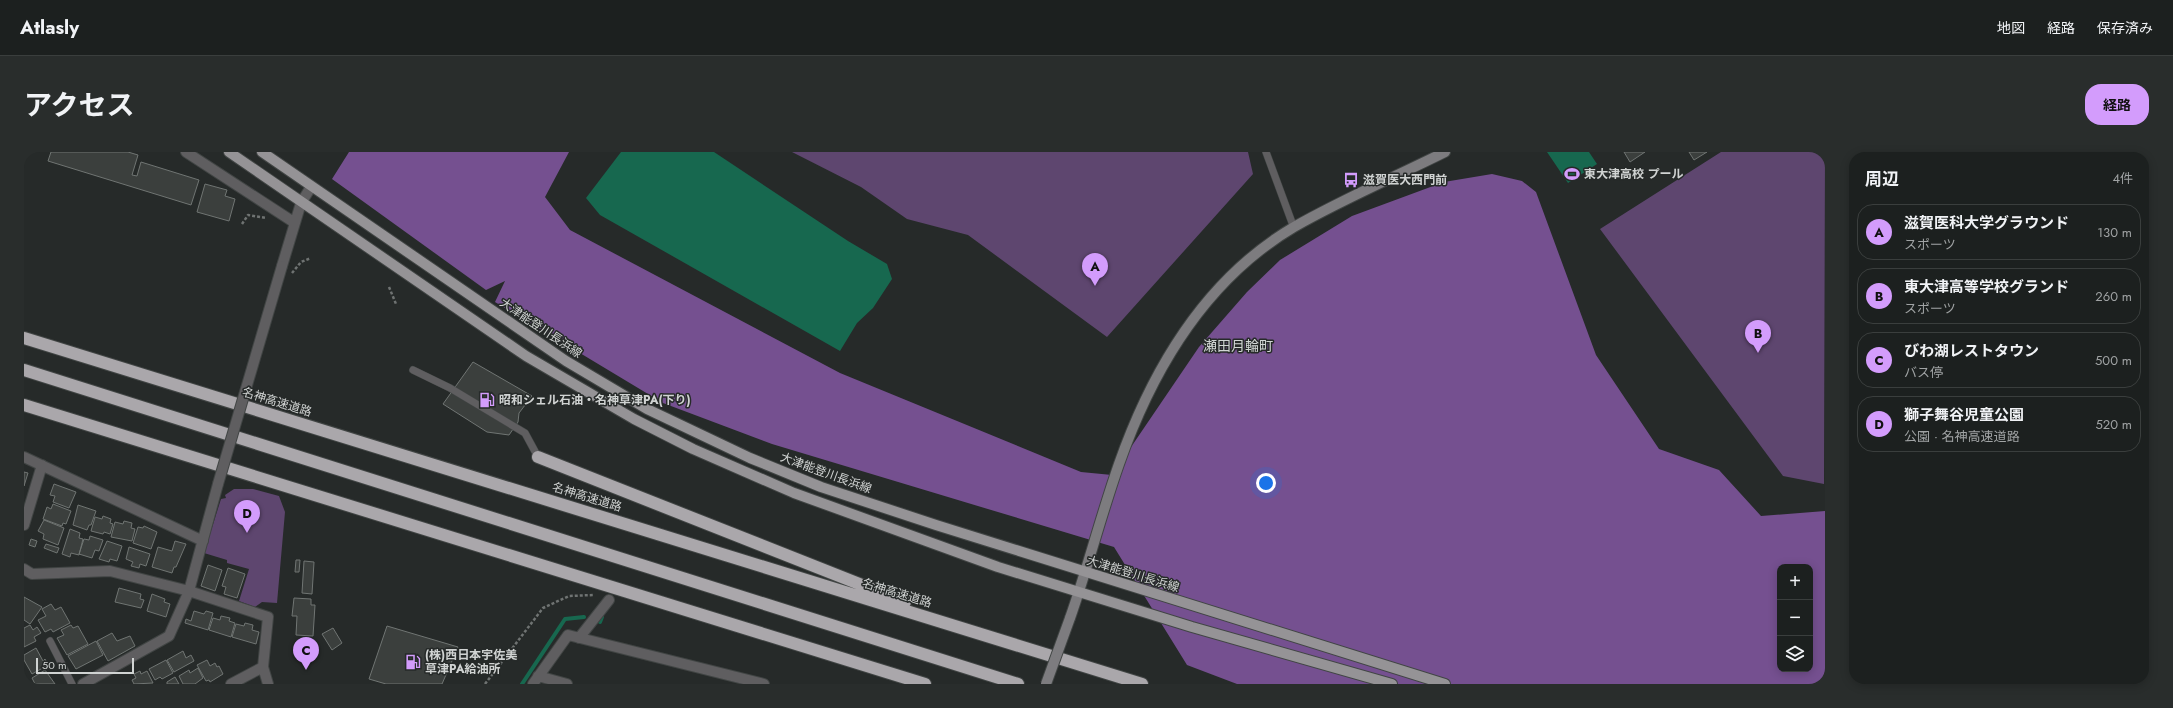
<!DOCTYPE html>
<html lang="ja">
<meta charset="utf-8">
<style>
body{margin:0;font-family:Jost,"Noto Sans JP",sans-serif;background:#292d2c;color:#f1f3f6}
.controls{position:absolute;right:12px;bottom:12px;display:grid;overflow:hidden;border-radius:8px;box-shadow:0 2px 10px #0003}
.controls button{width:36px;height:36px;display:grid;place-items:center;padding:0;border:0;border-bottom:1px solid #3a3e3d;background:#1c201f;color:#f1f3f6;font:20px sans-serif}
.scale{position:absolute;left:12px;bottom:10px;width:98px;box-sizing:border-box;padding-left:4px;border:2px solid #d0d3d2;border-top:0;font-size:11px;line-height:14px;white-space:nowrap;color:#d0d3d2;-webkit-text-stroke:3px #262a29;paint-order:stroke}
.you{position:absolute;left:1242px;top:331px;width:14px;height:14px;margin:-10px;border:3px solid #fff;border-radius:50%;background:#1a73e8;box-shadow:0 0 0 6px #1a73e833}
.badge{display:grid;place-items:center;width:26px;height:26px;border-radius:50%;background:#d39cfc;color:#111;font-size:13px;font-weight:700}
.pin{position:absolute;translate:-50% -33px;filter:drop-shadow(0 1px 2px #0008)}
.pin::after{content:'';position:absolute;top:21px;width:14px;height:12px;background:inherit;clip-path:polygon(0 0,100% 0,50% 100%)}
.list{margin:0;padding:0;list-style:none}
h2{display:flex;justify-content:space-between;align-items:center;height:52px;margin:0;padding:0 16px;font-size:17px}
h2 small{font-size:13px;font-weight:400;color:#a0a3a4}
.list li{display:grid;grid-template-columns:26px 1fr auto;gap:12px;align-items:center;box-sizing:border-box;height:56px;margin:0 8px 8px;padding:0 8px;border:1px solid #3a3e3d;border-radius:16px}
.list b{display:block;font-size:15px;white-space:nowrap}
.list p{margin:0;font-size:13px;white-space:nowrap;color:#a0a3a4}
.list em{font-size:13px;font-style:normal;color:#a0a3a4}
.icon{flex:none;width:22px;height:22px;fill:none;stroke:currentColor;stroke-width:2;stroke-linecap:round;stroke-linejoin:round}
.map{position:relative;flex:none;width:1801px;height:532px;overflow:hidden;border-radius:16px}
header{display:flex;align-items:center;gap:24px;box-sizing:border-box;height:56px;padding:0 20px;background:#1c201f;border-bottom:1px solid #3a3e3d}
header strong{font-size:19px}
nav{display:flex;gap:22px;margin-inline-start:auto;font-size:14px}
.intro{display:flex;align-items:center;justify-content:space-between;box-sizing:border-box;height:96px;padding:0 24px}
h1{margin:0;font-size:28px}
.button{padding:10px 18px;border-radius:16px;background:#d39cfc;color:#111;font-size:14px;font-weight:700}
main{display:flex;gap:24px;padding:0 24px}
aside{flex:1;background:#1c201f;border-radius:16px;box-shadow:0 2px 10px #0003}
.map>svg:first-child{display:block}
</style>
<header>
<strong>Atlasly</strong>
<nav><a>地図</a><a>経路</a><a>保存済み</a></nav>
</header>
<div class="intro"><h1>アクセス</h1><a class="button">経路</a></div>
<main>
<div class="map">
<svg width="1801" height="532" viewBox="0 0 1801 532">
<rect width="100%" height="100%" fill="#262a29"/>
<path fill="#5e466f" d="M768 0H1224L1229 22 1083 185 944 83 883 67 837 35Z
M1697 0H1801L1800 332 1759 324 1576 77Z
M210 337H229L255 344 261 360 253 451 238 450 231 455 215 449 225 417 203 411V408L180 401 197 347 202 346 201 343Z"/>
<path fill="#755090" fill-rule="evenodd" d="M325 0H545L521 45 546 78 816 221 1057 320 1088 323 1175 195 1223 140 1256 108 1328 64 1420 30 1468 22 1498 29 1512 40 1572 203 1635 297 1695 318 1737 364 1801 359V532H1213L1163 513 1090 395 748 292 639 251 471 150 481 129 462 138 308 27ZM1756 415H1786V517H1756Z"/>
<path fill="#17684f" d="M597 0H690L824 89 863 112 868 127 849 156 833 171 816 199 576 63 562 46Z
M1523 0H1565L1573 12 1544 31Z"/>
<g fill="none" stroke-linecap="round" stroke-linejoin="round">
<path stroke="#17684f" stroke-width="4" d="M576 470 578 465
M498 532 541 467 560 465"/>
</g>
<path fill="#3b3f3d" stroke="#707573" d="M27 0H104L114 3 108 23 113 24 117 10 175 28 167 53 24 9Z
M1600 0H1621L1606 10Z
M1665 0H1683L1670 8Z
M181 32 203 38 201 44 211 47 205 69 173 60Z
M449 210 508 244 495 261 494 270 485 283 463 280 419 252Z
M0 320 4 321 0 334Z
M30 332 52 340 45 356 29 350 31 344 26 343Z
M29 352 47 359 42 372 39 371 38 374 19 367 23 355 27 357Z
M54 353 72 359 67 373H65L63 378 49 373Z
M79 364 87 367 86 371 89 372 86 382 80 380 79 382 67 379 71 365 78 367Z
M20 368 40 376 34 393 19 387 20 382 14 379Z
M100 369 108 371 107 376 111 377 108 389 87 385 91 370 99 372Z
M120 374 133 380 127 397 109 391 114 375 119 376Z
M46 377 56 381 55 386 59 387 55 403 47 401 46 405 38 402Z
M66 384 79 388 75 399 71 398 68 406 55 402 60 387 65 388Z
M7 387 13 389 11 395 5 393Z
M83 389 98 394 93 409 86 407 85 410 75 407Z
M151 389 162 392 152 415H150L148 421 128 415 134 395 148 399Z
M22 392 35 396 33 401 20 396Z
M105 395 126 402 122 414 116 412 115 416 107 414 109 410 102 407Z
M272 408H276L275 420H271Z
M280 409 290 410 288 442 278 441Z
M184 413 198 418 191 439 177 434Z
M204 416 221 422 213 446 200 442 202 435 198 434Z
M95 436 117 442 116 447 120 448 117 456 91 450Z
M128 442 141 447 140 450 146 452 142 465 123 459Z
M0 445 18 455 6 472 0 468Z
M270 446 287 447V453H291L289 484 272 483 273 464H268Z
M27 452 31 458 37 455 46 471 29 480 27 477 21 480 14 468 22 464 18 457Z
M170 459 180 462 182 459 189 461 184 478 161 471 162 467 167 469Z
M197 464 206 466 205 469 211 471 207 485 185 478 189 466 196 468Z
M221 471 229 473 228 478 235 480 232 492 208 485 212 472 220 474Z
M6 473 9 478 13 475 17 481 10 485 12 489 0 495V476Z
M47 473 49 476 54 474 64 492 43 503 33 486 40 483 37 478Z
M363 474 434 495 418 532H362L345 527Z
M309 476 318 491 308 498 298 482Z
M88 481 93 489 106 484 111 494 84 509 73 489Z
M72 489 79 503 52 517 44 504Z
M272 490H285L284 504 271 503Z
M12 496 19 509 21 507 24 513 8 522 0 508V503Z
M159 499 162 506 167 503 170 509 150 520 143 508Z
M142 508 149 521 138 527 136 525 131 528 125 517Z
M183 508 186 514 191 511 193 515 195 514 199 522 186 530 185 528 182 529 173 513Z
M174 516 179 526 171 532H159L155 524 165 518 166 521Z
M21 518 31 532H11L8 526Z
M116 519 117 522 123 519 129 531 110 532 108 528 112 526 110 522Z
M151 525 155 532H143V530Z"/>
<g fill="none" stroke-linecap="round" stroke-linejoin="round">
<g stroke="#414544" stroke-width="8">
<path id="lane" d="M1242 0 1270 76
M389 218 426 236 501 281 514 305
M26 489 48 532"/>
</g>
<g stroke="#414544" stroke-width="12">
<path id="street" d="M162 0 271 71
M258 114 277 51 287 35
M0 305 179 389
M0 373 18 313
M0 417 8 422 86 419 165 439 244 465 239 515 244 532
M555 486 585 448
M514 524 543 532
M59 532 145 484 165 439 194 332
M207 532 239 515
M509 532 544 483 740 532"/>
</g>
<g stroke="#414544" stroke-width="12">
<path id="secondary" d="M1046 466C1064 415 1077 363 1095 312 1128 218 1182 127 1270 75 1319 47 1371 25 1421 0"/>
</g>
<g stroke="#414544" stroke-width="12">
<path id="primary" d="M205 0 502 204 610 267 669 297 770 341 974 415 1168 475 1368 532
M238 0 542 209 623 257 726 306 797 335 912 373 1421 532"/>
</g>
<g stroke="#414544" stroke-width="14">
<path id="highway" d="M0 186 1118 532
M0 218 994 532
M0 253 901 532
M514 305 881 450"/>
</g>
<path stroke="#6f7372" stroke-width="2.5" stroke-dasharray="3 2" stroke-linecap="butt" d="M218 72 224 63 242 66
M268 121 277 110 287 106
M365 135 372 152
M461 532 519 456 545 444 570 443"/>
<use href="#lane" stroke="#5f5e60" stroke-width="7"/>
<use href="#street" stroke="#5f5e60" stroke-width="10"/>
<use href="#secondary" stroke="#7d7c7f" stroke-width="10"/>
<use href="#primary" stroke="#959396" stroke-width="10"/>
<use href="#highway" stroke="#aaa7ab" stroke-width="12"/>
<g stroke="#414544" stroke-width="12" stroke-linecap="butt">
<path id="street-bridge" d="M194 332 258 114"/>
</g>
<g stroke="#414544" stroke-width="12" stroke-linecap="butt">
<path id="secondary-bridge" d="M1022 532 1046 466"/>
</g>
<use href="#street-bridge" stroke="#5f5e60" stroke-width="10"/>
<use href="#secondary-bridge" stroke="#7d7c7f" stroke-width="10"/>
</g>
<defs>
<g id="stadium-bare" transform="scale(1.2)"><path d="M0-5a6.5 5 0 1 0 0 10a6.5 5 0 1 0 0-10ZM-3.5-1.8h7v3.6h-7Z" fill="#d39cfc" stroke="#262a29" stroke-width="2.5" paint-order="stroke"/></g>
<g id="bus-bare" transform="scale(1.2)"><path d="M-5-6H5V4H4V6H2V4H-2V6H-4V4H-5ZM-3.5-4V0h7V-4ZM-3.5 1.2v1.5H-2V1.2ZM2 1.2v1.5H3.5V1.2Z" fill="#d39cfc" stroke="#262a29" stroke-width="2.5" paint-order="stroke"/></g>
<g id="fuel-bare" transform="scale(1.2)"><path d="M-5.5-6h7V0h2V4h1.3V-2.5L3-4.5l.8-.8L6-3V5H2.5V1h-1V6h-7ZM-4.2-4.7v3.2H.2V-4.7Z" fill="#d39cfc" stroke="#262a29" stroke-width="2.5" paint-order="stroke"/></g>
</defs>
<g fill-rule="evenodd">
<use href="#stadium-bare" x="1548" y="22"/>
<use href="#bus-bare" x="1327" y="28"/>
<use href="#fuel-bare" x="463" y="248"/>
<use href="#fuel-bare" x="389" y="510"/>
</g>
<g text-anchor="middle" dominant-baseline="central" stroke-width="3" stroke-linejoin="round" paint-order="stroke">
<g font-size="12" font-weight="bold" fill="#d0d3d2" stroke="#262a29" text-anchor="start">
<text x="1560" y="22">東大津高校 プール</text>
<text x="1339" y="28">滋賀医大西門前</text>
<text x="475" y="248">昭和シェル石油・名神草津PA(下り)</text>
<text x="401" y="503">(株)西日本宇佐美<tspan x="401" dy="14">草津PA給油所</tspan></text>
</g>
<g font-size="12" fill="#d0d3d2" stroke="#262a29">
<text transform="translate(517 176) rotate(34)">大津能登川長浜線</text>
<text transform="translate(253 250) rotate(17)">名神高速道路</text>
<text transform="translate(802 321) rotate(20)">大津能登川長浜線</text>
<text transform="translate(563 345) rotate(17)">名神高速道路</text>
<text transform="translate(1109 422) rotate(17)">大津能登川長浜線</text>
<text transform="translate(873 441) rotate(17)">名神高速道路</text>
</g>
<g font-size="14" fill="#d1d6d4" stroke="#262a29">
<text x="1214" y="194">瀬田月輪町</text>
</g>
</g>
</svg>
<div class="controls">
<button>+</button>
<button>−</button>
<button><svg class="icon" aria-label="layers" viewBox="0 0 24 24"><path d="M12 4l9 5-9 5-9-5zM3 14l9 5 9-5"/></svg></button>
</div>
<div class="scale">50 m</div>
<div class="you"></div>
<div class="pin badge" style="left:1071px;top:134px">A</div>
<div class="pin badge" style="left:1734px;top:201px">B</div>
<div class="pin badge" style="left:282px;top:518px">C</div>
<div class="pin badge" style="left:223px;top:381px">D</div>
</div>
<aside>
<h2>周辺<small>4件</small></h2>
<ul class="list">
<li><span class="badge">A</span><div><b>滋賀医科大学グラウンド</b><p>スポーツ</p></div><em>130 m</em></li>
<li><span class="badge">B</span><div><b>東大津高等学校グランド</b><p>スポーツ</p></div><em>260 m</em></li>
<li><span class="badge">C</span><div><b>びわ湖レストタウン</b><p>バス停</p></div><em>500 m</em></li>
<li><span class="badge">D</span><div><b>獅子舞谷児童公園</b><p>公園 · 名神高速道路</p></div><em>520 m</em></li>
</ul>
</aside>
</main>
